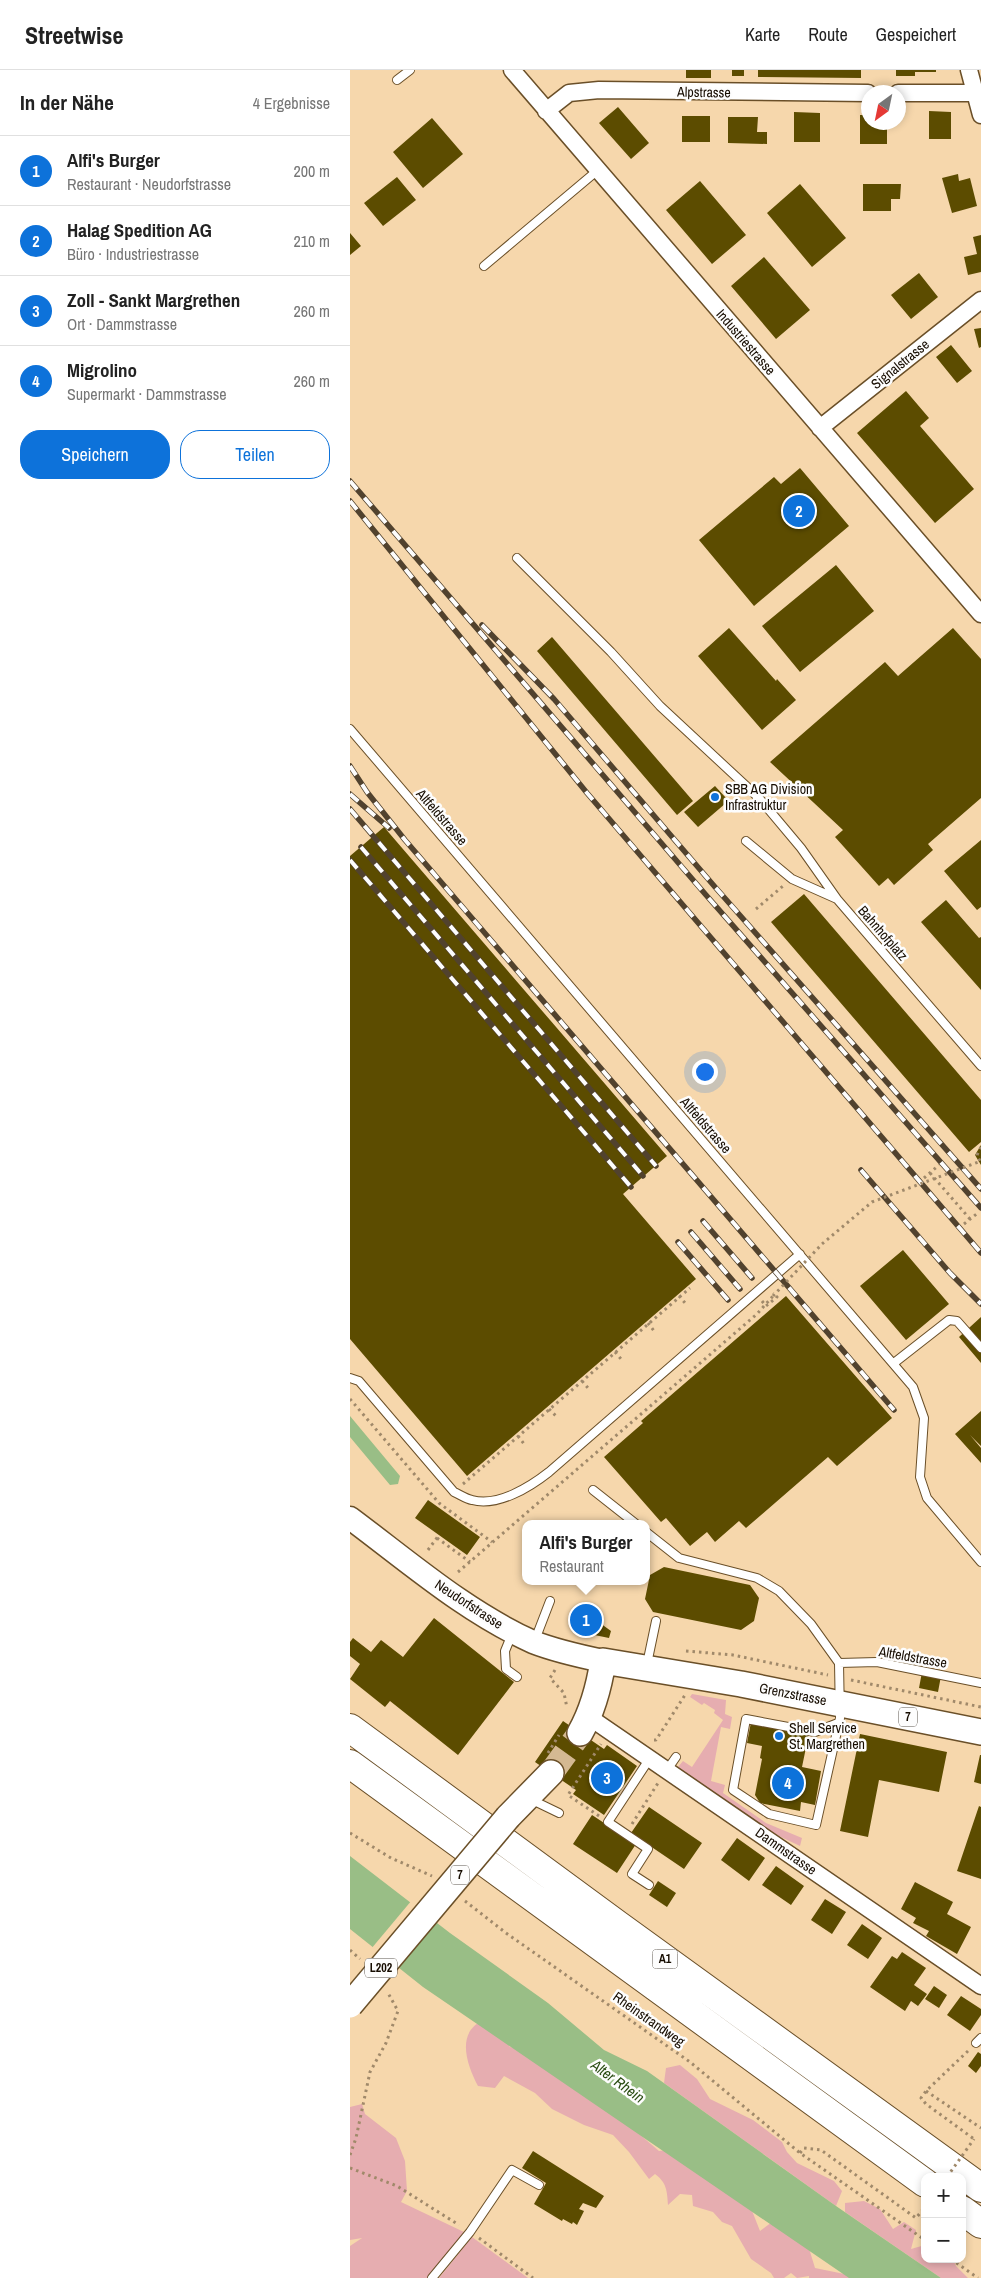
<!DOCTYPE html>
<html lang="de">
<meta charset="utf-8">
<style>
body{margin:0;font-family:"Archivo Narrow",sans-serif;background:#f2f2f2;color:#222}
.controls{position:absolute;right:15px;bottom:15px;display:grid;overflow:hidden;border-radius:10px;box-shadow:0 2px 8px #0003}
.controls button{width:45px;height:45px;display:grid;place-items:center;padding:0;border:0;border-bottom:1px solid #e0e0e0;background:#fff;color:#222;font:25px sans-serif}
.compass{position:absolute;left:511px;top:15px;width:45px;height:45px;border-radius:50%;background:#fff;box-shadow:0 2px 8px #0003;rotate:213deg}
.you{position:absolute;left:354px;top:1001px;width:18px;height:18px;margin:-12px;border:4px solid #fff;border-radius:50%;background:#1a73e8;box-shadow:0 0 0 8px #1a73e833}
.badge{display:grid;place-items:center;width:32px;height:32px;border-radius:50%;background:#0d72da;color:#fff;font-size:16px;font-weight:700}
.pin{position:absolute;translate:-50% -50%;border:2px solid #fff;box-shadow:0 1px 5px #0006}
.popup{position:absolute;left:172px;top:1450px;width:128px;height:65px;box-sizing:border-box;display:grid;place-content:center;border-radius:10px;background:#fff;filter:drop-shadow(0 1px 4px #0005);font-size:16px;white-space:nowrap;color:#767676}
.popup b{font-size:19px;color:#222}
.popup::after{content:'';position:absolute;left:50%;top:100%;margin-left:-10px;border:10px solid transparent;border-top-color:#fff}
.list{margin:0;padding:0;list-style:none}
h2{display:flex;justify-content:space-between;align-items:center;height:65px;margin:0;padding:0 20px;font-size:21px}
h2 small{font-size:16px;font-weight:400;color:#767676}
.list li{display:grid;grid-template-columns:32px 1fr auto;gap:15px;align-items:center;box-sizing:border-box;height:70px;padding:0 20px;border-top:1px solid #e0e0e0}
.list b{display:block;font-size:19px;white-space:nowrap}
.list p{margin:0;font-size:16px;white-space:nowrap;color:#767676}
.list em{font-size:16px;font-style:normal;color:#767676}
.actions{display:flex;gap:10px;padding:15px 20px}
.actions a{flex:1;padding:11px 0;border:1px solid #0d72da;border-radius:20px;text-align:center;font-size:18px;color:#0d72da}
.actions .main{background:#0d72da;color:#fff}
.map{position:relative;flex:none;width:631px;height:2208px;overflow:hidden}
header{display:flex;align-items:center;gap:30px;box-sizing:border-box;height:70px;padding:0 25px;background:#fff;border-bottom:1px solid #e0e0e0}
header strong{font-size:24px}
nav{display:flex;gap:28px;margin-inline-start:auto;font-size:18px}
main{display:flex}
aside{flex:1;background:#fff}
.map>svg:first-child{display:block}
</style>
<header>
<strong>Streetwise</strong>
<nav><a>Karte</a><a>Route</a><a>Gespeichert</a></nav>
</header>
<main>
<aside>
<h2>In der Nähe<small>4 Ergebnisse</small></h2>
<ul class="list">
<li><span class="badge">1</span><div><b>Alfi's Burger</b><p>Restaurant · Neudorfstrasse</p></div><em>200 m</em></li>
<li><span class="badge">2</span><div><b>Halag Spedition AG</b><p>Büro · Industriestrasse</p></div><em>210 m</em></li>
<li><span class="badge">3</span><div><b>Zoll - Sankt Margrethen</b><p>Ort · Dammstrasse</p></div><em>260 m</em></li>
<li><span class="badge">4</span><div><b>Migrolino</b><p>Supermarkt · Dammstrasse</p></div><em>260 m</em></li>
</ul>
<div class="actions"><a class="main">Speichern</a><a>Teilen</a></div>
</aside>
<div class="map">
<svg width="631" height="2208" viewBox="0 0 631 2208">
<rect width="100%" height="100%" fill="#f6d7ac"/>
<path fill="#e6adb0" d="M342 1624 376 1630 375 1644 382 1647 380 1659 371 1657 361 1711 375 1715 373 1723 416 1753 452 1768 450 1776 414 1759 328 1697 333 1691 342 1697 373 1650 364 1643 365 1640 354 1633 352 1635 340 1627Z
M134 1950 150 1963 160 1977 196 1984 309 2081 324 2079 397 2128 410 2161 422 2152 458 2175 465 2198 504 2206 533 2208H459V2206L447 2208 441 2203 434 2208H424L421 2203 401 2189 382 2156 372 2152 363 2142 343 2136 342 2125 330 2124 318 2135C317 2121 317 2113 305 2104L299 2109 279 2082 263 2065 234 2055 202 2039 185 2023 154 2006 145 2018 128 2016C117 1995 105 1962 134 1950Z
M330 1995 347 2009 360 2029 403 2050 432 2072 437 2082 447 2093 484 2111 492 2121 486 2136 314 2013 316 1998Z
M12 2034 15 2044 46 2068 55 2091 57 2121 51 2132 114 2162 87 2198 77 2208H0V2176L12 2168 0 2170V2037Z
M514 2131 530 2139 543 2159 554 2152 566 2160 561 2179 575 2175V2189H603L606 2196 618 2208H591L495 2142V2133Z
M122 2167 178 2208H89Z"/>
<path fill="#99be86" d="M0 1346 50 1406 48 1414 40 1415 0 1367Z
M0 1786 100 1863 198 1933 254 1980 297 2001 486 2136 591 2208H499L73 1917 0 1859Z"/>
<path fill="#f6d7ac" d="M62 1830 84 1848 43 1897 21 1879Z"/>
<path fill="#5c4c00" d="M336 0H361V8H336Z
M382 0H394V6H382Z
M408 0H511V8L408 7Z
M546 0H586V2H565V6H546Z
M268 37 299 73 281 89 249 53Z
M579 41 601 42V69H579Z
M444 42 470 43V72H444Z
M510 45H518V52H537V74H510Z
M332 46H360V72H332Z
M378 47H408L407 62H417V74L378 73Z
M82 48 113 84 73 118 43 82Z
M608 104 609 111 620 108 627 136 602 143 592 108Z
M47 107 66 130 33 156 14 133Z
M350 111 396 165 362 194 316 140Z
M450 114 496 168 462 197 417 143Z
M513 114H551L550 129H541V141H513Z
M0 163 11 176 0 185Z
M631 165V202L618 205 614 187 627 184 623 167Z
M414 187 460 240 426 269 381 216Z
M569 203 588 227 561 249 541 225Z
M631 258V277L629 278 624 259Z
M601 275 622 301 607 313 586 287Z
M556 321 579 348 570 356 624 419 585 453 507 363Z
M450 398 499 456 404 536 349 470 424 407 431 414Z
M486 495 524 541 450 602 412 556Z
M379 558 426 611 427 609 446 630 412 660 348 586Z
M603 558 631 589V728L578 774 583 780 544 815 538 808 529 816 485 767 493 760 420 692 535 592 548 606Z
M202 567 343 731 327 745 187 581Z
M365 716 376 728 374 730 376 733 348 757 334 742Z
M34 757 317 1086 273 1124 346 1209 117 1406 0 1269V786Z
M631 770V837L627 840 594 801Z
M454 824 631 1030V1072L619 1082 421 852Z
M596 830 629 868 631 867V920L571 852Z
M631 1075V1095L625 1085Z
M553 1180 599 1234 556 1270 510 1216Z
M436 1226 542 1348 487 1396 478 1387 396 1458 389 1451 365 1472 357 1462 340 1476 316 1448 311 1452 254 1387 293 1353 291 1351Z
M631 1247V1293L609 1267Z
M631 1341V1376L620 1365 631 1378V1393L605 1364Z
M78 1430 130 1467 117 1485 65 1448Z
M314 1497 400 1515 409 1528 404 1551 391 1560 303 1542 295 1529 300 1505Z
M229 1538 261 1561 259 1568 225 1561Z
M84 1548 164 1612 108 1685 40 1631 35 1637 0 1609 10 1594 0 1586V1572L3 1568 21 1582 31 1570 53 1587Z
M572 1602 591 1606 588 1622 569 1618Z
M402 1647 460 1658 452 1697 471 1701 465 1735 451 1732 450 1741 410 1733 405 1725 412 1689 410 1688 412 1676 397 1673Z
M213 1651 254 1679 257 1675 287 1696 254 1745 223 1724 226 1720 185 1692Z
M510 1664 597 1682 589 1722 529 1710 518 1767 490 1761Z
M630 1685H631V1714L624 1712Z
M629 1736 631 1737V1809L607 1801Z
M299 1737 352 1773 334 1799 281 1763Z
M242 1745 286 1774 267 1803 223 1774Z
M387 1768 415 1788 399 1811 371 1790Z
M426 1796 454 1816 441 1835 412 1815Z
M308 1811 326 1823 317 1837 299 1825Z
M565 1812 603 1832 597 1844 621 1857 607 1884 576 1866 579 1861 563 1853 566 1848 551 1839Z
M475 1829 496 1842 482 1864 461 1850Z
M512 1854 532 1868 518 1889 497 1875Z
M552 1882 576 1898 564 1915 577 1924 568 1936 561 1931 555 1941 520 1917 542 1886 547 1889Z
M584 1916 597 1925 589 1938 575 1929Z
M611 1926 631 1939V1945L620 1961 597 1945Z
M628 1982 631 1984V1996L626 2003 618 1996Z
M183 2081 254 2126 246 2138 233 2133 229 2139 234 2141 227 2155 223 2152 222 2154 213 2149 212 2151 184 2134 196 2113 172 2098Z"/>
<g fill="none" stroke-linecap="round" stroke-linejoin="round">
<path stroke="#d4b992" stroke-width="25" stroke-dasharray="25 12" stroke-linecap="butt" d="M201 1703 230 1663"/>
<g stroke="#6a4f28" stroke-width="10">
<path id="lane" d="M47 10 60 0
M134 196 248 100
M167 488 261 582 310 636 409 728 451 778 487 829
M0 659 563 1317 574 1348 570 1407 577 1428 631 1492
M396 771 442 809 487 829 631 996
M544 1293 599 1250 607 1251 631 1278
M0 1308 9 1311 104 1422C109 1424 116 1429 122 1430 148 1437 180 1417 199 1402L450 1184
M243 1420 286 1454
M296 1462 329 1488 407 1508 429 1521 461 1554 489 1593 490 1648 466 1755 419 1744 383 1720 396 1649 465 1662 488 1653
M162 1564 155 1581 156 1599 167 1607
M185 1570 200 1531
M489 1593 527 1592 631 1613
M297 1594 306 1551
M317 1700 326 1687
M180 1729 209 1743
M299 1815 282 1804 298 1779 258 1752 300 1688
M626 1973 631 1968
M82 2208 120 2162 162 2100 189 2115"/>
</g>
<g stroke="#6a4f28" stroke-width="19">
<path id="street" d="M162 0 631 544
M619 0 631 45
M548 23H625
M196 41 219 23 249 20 518 23
M470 358 631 230
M239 1647 631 1916"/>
</g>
<g stroke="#6a4f28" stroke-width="25">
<path id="secondary" d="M0 1448C59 1492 116 1542 183 1572 206 1581 229 1586 253 1591"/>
</g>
<g stroke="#6a4f28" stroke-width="28">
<path id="primary" d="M230 1663C243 1640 249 1617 253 1591L391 1614 631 1662
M158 1747 201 1703"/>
</g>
<g stroke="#6a4f28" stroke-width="30">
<path id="highway" d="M0 1658 268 1855 631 2118
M0 1694 575 2113
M612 2140 631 2154"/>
</g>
<path stroke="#a0896a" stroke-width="3" stroke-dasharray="2.5 4" stroke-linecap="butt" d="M406 839 433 816
M631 1077 627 1085 631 1093
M580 1103 620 1149
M574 1108 589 1095
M614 1154 629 1142
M329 1226 336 1234
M412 1231 416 1236 427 1227 423 1223
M298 1253 304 1261
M265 1282 271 1289
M232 1311 238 1318
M0 1329 89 1433 142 1472
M199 1339 206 1346
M168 1366 174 1374
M113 1414 340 1218
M87 1468 120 1492
M78 1480 89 1465
M108 1502 407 1244 423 1226
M336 1581 383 1585 478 1605
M205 1600 200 1608 214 1623 217 1638
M501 1610 631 1637
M304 1670H306L335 1625
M198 1683 209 1665
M249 1746 218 1725 251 1674
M282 1754 308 1713
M0 1763 41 1788 82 1806
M115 1831 156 1863 340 1992 450 2083 575 2170
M0 1880 10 1889
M618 1981 576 2021 571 2028 576 2034 624 2069
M576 2021 631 2058
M450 2083 454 2078 471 2080 566 2148 575 2137
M0 2085 6 2068 20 2002 36 1973 48 1941 38 1923
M0 2098 47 2116 109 2155
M129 2168 183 2208
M601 2189 628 2208"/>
<use href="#lane" stroke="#fff" stroke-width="8"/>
<use href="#street" stroke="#fff" stroke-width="16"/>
<use href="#secondary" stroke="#fff" stroke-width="22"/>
<use href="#primary" stroke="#fff" stroke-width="25"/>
<use href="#highway" stroke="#fff" stroke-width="28"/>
<g stroke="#51422e" stroke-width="5.5">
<path id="rail" d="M0 411 356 825 631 1138
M0 431 237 723 631 1183
M132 555 204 629 365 817 631 1119
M0 696 17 722 55 770 544 1340
M0 724 39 758
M0 739 306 1096
M11 777 293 1106
M0 790 281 1117
M511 1100 600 1203 631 1234
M353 1151 402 1208
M341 1162 390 1219
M328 1172 378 1230"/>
</g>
<use href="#rail" stroke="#fdfdfd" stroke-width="4" stroke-dasharray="11" stroke-linecap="butt"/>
<g stroke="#6a4f28" stroke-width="28" stroke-linecap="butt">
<path id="primary-bridge" d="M0 1935 158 1747"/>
</g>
<path stroke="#a0896a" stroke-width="3" stroke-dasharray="2.5 4" stroke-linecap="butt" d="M423 1226 472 1174 522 1132 631 1091
M597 2107 624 2069"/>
<use href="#primary-bridge" stroke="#fff" stroke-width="25"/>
</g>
<g fill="#0d72da" stroke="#fdfdfd" stroke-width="2">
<circle cx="365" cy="727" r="5"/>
<circle cx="429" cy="1666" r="5"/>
</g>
<g text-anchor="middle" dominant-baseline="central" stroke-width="5" stroke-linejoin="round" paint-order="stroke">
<g fill="#fdfdfd" stroke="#5b544c" stroke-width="1">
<rect x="549" y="1637.5" width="18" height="19" rx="4"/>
<rect x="101" y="1795.5" width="18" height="19" rx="4"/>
<rect x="302.5" y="1879.5" width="25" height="19" rx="4"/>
<rect x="15" y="1888.5" width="32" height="19" rx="4"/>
</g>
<g font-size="12" font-weight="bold" fill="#160c00">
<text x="558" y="1647">7</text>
<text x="110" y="1805">7</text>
<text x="315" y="1889">A1</text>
<text x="31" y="1898">L202</text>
</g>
<g font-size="14" fill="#160c00" stroke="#fdfdfd">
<text transform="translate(354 22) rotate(1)">Alpstrasse</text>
<text transform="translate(396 272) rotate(49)">Industriestrasse</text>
<text transform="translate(550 294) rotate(-39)">Signalstrasse</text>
<text transform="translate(92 747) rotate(49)">Altfeldstrasse</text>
<text transform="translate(533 863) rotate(49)">Bahnhofplatz</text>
<text transform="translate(356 1055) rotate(49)">Altfeldstrasse</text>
<text transform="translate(119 1534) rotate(33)">Neudorfstrasse</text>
<text transform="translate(563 1587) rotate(10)">Altfeldstrasse</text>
<text transform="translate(443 1624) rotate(11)">Grenzstrasse</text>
<text transform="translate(436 1781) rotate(35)">Dammstrasse</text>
<text transform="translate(299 1949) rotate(35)">Rheinstrandweg</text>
</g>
<g font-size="14" fill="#160c00" stroke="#fdfdfd" text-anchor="start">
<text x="375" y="719">SBB AG Division<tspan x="375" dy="16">Infrastruktur</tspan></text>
<text x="439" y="1658">Shell Service<tspan x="439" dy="16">St. Margrethen</tspan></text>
</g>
<g font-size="15" font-style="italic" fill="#294c12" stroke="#fdfdfd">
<text transform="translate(268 2011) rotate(36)">Alter Rhein</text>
</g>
</g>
</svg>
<div class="controls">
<button>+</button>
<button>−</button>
</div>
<svg class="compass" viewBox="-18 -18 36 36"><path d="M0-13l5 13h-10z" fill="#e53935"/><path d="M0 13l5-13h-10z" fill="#767676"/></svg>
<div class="you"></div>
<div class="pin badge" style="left:236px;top:1550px">1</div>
<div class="popup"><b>Alfi's Burger</b>Restaurant</div>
<div class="pin badge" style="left:449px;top:441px">2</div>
<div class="pin badge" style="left:257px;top:1708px">3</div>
<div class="pin badge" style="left:438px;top:1713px">4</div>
</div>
</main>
